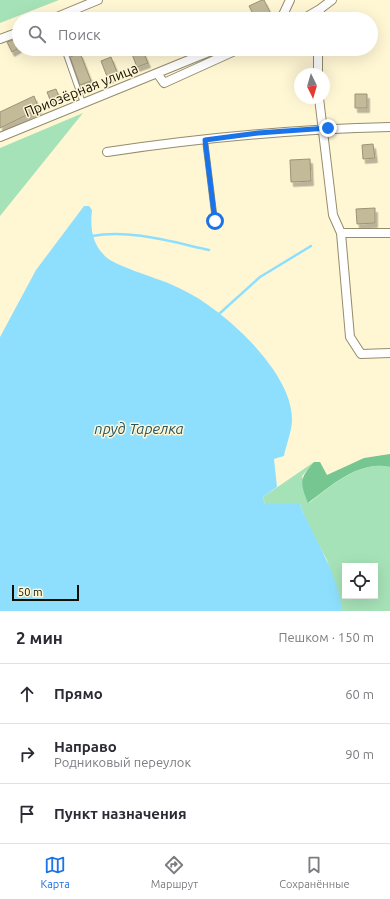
<!DOCTYPE html>
<html lang="ru">
<meta charset="utf-8">
<style>
body{margin:0;font-family:Ubuntu,sans-serif;background:#f2f2f3;color:#2b2b33}
.controls{position:absolute;right:12px;bottom:12px;display:grid;overflow:hidden;border-radius:0px;box-shadow:0 4px 16px #0002}
.controls button{width:36px;height:36px;display:grid;place-items:center;padding:0;border:0;border-bottom:1px solid #e1e1e2;background:#fff;color:#2b2b33;font:20px sans-serif}
.compass{position:absolute;left:294px;top:68px;width:36px;height:36px;border-radius:50%;background:#fff;box-shadow:0 4px 16px #0002;rotate:175deg}
.scale{position:absolute;left:12px;bottom:10px;width:67px;box-sizing:border-box;padding-left:4px;border:2px solid #110e04;border-top:0;font-size:11px;line-height:14px;white-space:nowrap;color:#110e04;-webkit-text-stroke:3px #fff6d4;paint-order:stroke}
.stop{position:absolute;width:12px;height:12px;margin:-9px;border:3px solid #1a73e8;border-radius:50%;background:#fff}
.stop.end{background:#1a73e8;border-color:#fff;box-shadow:0 1px 4px #0008}
.list{margin:0;padding:0;list-style:none}
h2{display:flex;justify-content:space-between;align-items:center;height:52px;margin:0;padding:0 16px;font-size:17px}
h2 small{font-size:13px;font-weight:400;color:#7c7c81}
.list li{display:grid;grid-template-columns:26px 1fr auto;gap:12px;align-items:center;box-sizing:border-box;height:60px;padding:0 16px;border-top:1px solid #e1e1e2}
.list b{display:block;font-size:15px;white-space:nowrap}
.list p{margin:0;font-size:13px;white-space:nowrap;color:#7c7c81}
.list em{font-size:13px;font-style:normal;color:#7c7c81}
.icon{flex:none;width:22px;height:22px;fill:none;stroke:currentColor;stroke-width:2;stroke-linecap:round;stroke-linejoin:round}
.map{position:relative;flex:none;width:390px;height:611px;overflow:hidden}
.search{position:absolute;background:#fff;box-shadow:0 4px 16px #0002;left:12px;right:12px;top:12px;height:44px;display:flex;align-items:center;gap:10px;box-sizing:border-box;padding:0 14px;border-radius:22px;color:#7c7c81;font-size:15px}
.sheet{height:232px;background:#fff}
nav{display:flex;justify-content:space-around;align-items:center;box-sizing:border-box;height:56px;border-top:1px solid #e1e1e2;background:#fff;font-size:11px;color:#7c7c81}
nav a{display:grid;justify-items:center;gap:2px}
nav .on{color:#1a73e8}
.map>svg:first-child{display:block}
</style>
<div class="map">
<svg width="390" height="611" viewBox="0 0 390 611">
<defs>
<filter id="shadow"><feDropShadow dx="2.5" dy="4.5" stdDeviation="0" flood-color="#0004"/></filter>
</defs>
<rect width="100%" height="100%" fill="#fff6d4"/>
<path fill="#a6e2b8" fill-rule="evenodd" d="M0 0H59L0 23Z
M83 113 0 216V148Z
M314 462 302 476 309 503C331 486 360 460 390 467V611H342L327 560 310 529 300 504H265L263 497ZM345 566H375V596H345Z"/>
<path fill="#75c690" d="M390 454V467C359 460 331 486 308 503 300 482 299 479 314 462H320L327 475 364 458Z"/>
<path fill="#8edffe" d="M84 206H89L92 210C90 229 92 244 106 257 116 266 153 277 168 283 182 289 196 296 208 305 240 327 293 378 292 420 292 431 286 445 284 456L274 459 277 487 263 497 265 504H300C314 540 338 572 342 611H0V337L36 270Z"/>
<g fill="none" stroke-linecap="round" stroke-linejoin="round">
<path stroke="#8edffe" stroke-width="2.5" d="M92 236C130 229 172 242 209 250
M219 314 260 277 311 246"/>
</g>
<path fill="#c3ba9a" stroke="#9b9374" filter="url(#shadow)" d="M262 0H264L270 12 255 18 249 6Z
M19 38V48L12 52 7 42Z
M130 49H142L148 63 137 67Z
M80 53 91 81 80 85 70 57Z
M111 57 118 75 108 79 101 61Z
M56 89 60 99 51 102 47 92Z
M355 94H367V108H355Z
M34 96 39 109 0 128V112Z
M373 144 375 158 363 159 362 145Z
M310 159 311 181 291 182 290 160Z
M375 208V223L357 224 356 209Z"/>
<g fill="none" stroke-linecap="round" stroke-linejoin="round">
<g stroke="#948c6d" stroke-width="6">
<path id="lane" d="M64 49 83 103
M205 140 215 221"/>
</g>
<g stroke="#948c6d" stroke-width="10">
<path id="street" d="M52 19 98 0
M281 19 290 0
M303 19 320 9
M319 19 320 9 332 0
M0 39 19 32
M157 73 164 83 239 49
M318 74V49
M319 98 333 215 341 233 350 337 361 354 390 353
M0 137 216 49
M107 152C201 138 295 129 390 127
M341 233H390"/>
</g>
<use href="#lane" stroke="#fff" stroke-width="4"/>
<use href="#street" stroke="#fff" stroke-width="8"/>
</g>
<g fill="none" stroke-linecap="round" stroke-linejoin="round">
<path stroke="#1a73e8" stroke-width="5" d="M215 221 205 140 258 133 328 128"/>
</g>
<g text-anchor="middle" dominant-baseline="central" stroke-width="3" stroke-linejoin="round" paint-order="stroke">
<g font-size="14" fill="#110e04" stroke="#fff6d4">
<text transform="translate(81 90) rotate(-22)">Приозёрная улица</text>
</g>
<g font-size="15" font-style="italic" fill="#285566" stroke="#fff6d4">
<text x="139" y="428">пруд Тарелка</text>
</g>
</g>
</svg>
<div class="controls">
<button><svg class="icon" aria-label="locate" viewBox="0 0 24 24"><circle cx="12" cy="12" r="6"/><path d="M12 2v4M12 18v4M2 12h4M18 12h4"/></svg></button>
</div>
<svg class="compass" viewBox="-18 -18 36 36"><path d="M0-13l5 13h-10z" fill="#e53935"/><path d="M0 13l5-13h-10z" fill="#7c7c81"/></svg>
<div class="scale">50 m</div>
<div class="stop" style="left:215px;top:221px"></div>
<div class="stop end" style="left:328px;top:128px"></div>
<div class="search"><svg class="icon" aria-label="search" viewBox="0 0 24 24"><circle cx="10" cy="10" r="6"/><path d="M15 15l6 6"/></svg>Поиск</div>
</div>
<section class="sheet">
<h2>2 мин<small>Пешком · 150 m</small></h2>
<ul class="list">
<li><svg class="icon" aria-label="ahead" viewBox="0 0 24 24"><path d="M12 20V5M6 11l6-6 6 6"/></svg><div><b>Прямо</b></div><em>60 m</em></li>
<li><svg class="icon" aria-label="right" viewBox="0 0 24 24"><path d="M7 20v-9h11M14 6l5 5-5 5"/></svg><div><b>Направо</b><p>Родниковый переулок</p></div><em>90 m</em></li>
<li><svg class="icon" aria-label="arrive" viewBox="0 0 24 24"><path d="M6 21V4h12l-3 4 3 4H6"/></svg><div><b>Пункт назначения</b></div></li>
</ul>
</section>
<nav>
<a class="on"><svg class="icon" aria-label="map" viewBox="0 0 24 24"><path d="M3 6l6-2 6 2 6-2v14l-6 2-6-2-6 2zM9 4v14M15 6v14"/></svg>Карта</a>
<a><svg class="icon" aria-label="directions" viewBox="0 0 24 24"><path d="M12 3l9 9-9 9-9-9zM9 14v-3h6M13 9l2 2-2 2"/></svg>Маршрут</a>
<a><svg class="icon" aria-label="saved" viewBox="0 0 24 24"><path d="M7 4h10v16l-5-4-5 4z"/></svg>Сохранённые</a>
</nav>
